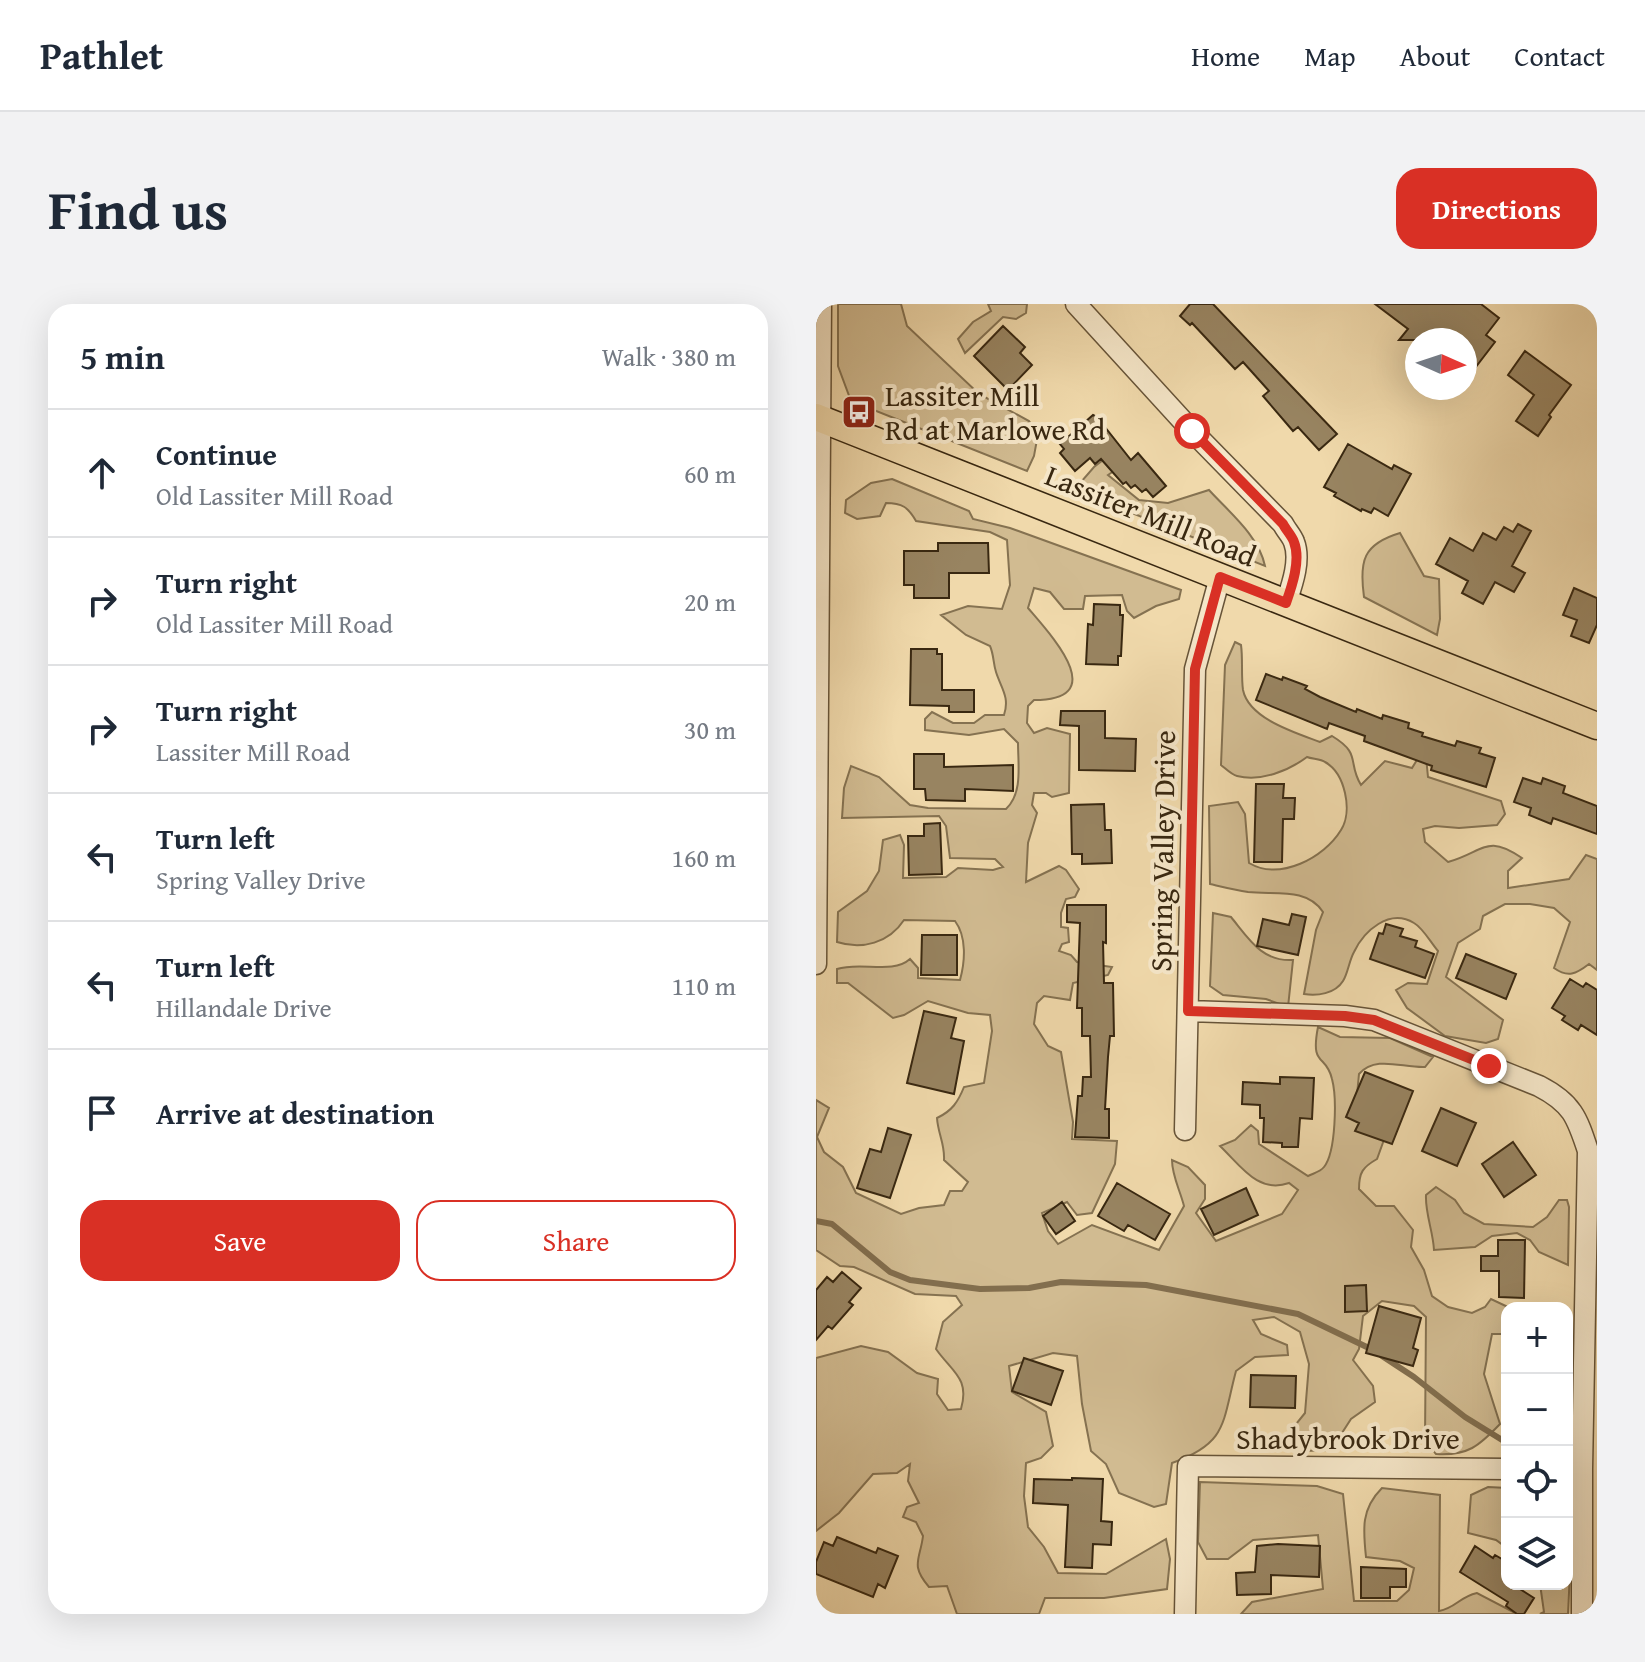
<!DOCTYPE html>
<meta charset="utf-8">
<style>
body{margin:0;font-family:"Gentium Book Plus",serif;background:#f2f2f3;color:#1f2937}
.controls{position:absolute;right:24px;bottom:24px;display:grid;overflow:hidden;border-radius:16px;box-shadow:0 8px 32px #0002}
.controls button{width:72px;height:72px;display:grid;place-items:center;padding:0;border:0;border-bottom:2px solid #e0e1e3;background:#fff;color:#1f2937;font:40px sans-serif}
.compass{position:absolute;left:589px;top:24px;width:72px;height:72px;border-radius:50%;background:#fff;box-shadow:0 8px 32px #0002;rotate:93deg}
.stop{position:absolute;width:24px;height:24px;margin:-18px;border:6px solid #d93025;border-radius:50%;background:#fff}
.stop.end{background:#d93025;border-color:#fff;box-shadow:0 2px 8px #0008}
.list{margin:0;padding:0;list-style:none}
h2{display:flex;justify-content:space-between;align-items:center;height:104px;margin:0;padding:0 32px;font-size:34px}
h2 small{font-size:26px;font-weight:400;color:#747a83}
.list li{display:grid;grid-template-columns:52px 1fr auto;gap:24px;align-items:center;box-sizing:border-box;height:128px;padding:0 32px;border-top:2px solid #e0e1e3}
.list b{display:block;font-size:30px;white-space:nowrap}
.list p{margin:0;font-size:26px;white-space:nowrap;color:#747a83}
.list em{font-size:26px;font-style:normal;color:#747a83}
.actions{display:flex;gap:16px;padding:24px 32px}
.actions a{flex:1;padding:18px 0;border:2px solid #d93025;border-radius:24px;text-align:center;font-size:28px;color:#d93025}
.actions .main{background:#d93025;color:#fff}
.icon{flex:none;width:44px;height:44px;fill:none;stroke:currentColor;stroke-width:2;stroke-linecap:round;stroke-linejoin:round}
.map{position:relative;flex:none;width:781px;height:1310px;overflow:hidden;border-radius:24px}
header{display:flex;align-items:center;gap:48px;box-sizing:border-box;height:112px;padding:0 40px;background:#fff;border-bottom:2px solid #e0e1e3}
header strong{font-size:38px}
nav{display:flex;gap:44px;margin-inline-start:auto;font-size:28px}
.intro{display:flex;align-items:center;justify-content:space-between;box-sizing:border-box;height:192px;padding:0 48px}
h1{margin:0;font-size:56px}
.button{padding:20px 36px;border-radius:24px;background:#d93025;color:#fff;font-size:28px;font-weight:700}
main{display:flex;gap:48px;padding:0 48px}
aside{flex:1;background:#fff;border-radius:24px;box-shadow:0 8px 32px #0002}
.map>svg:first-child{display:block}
</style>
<header>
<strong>Pathlet</strong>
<nav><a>Home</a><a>Map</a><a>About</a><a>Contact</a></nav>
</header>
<div class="intro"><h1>Find us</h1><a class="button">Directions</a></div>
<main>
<aside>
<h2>5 min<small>Walk · 380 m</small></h2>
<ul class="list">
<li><svg class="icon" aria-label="ahead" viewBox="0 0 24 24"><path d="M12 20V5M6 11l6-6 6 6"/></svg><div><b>Continue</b><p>Old Lassiter Mill Road</p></div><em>60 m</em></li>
<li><svg class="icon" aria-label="right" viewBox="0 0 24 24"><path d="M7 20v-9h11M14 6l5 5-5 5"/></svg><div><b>Turn right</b><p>Old Lassiter Mill Road</p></div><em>20 m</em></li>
<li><svg class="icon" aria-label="right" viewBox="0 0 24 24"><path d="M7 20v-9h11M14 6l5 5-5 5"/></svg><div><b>Turn right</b><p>Lassiter Mill Road</p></div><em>30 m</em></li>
<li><svg class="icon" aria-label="left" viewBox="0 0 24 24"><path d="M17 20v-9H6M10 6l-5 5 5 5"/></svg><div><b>Turn left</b><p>Spring Valley Drive</p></div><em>160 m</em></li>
<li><svg class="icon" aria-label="left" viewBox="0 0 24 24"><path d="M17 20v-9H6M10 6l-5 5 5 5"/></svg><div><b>Turn left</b><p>Hillandale Drive</p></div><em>110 m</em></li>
<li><svg class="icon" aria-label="arrive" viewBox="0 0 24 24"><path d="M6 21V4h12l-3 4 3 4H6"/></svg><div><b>Arrive at destination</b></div></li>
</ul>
<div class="actions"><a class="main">Save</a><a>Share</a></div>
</aside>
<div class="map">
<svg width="781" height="1310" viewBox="0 0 781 1310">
<rect width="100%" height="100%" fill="#f0d9ab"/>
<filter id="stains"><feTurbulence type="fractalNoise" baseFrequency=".0025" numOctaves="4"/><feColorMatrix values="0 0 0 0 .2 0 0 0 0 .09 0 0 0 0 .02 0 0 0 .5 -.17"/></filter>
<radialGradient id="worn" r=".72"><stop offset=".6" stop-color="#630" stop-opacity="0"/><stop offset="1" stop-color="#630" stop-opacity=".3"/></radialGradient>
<path fill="#d1bb91" stroke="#857251" stroke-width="2" d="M22 0H85L91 22 163 90 213 117 222 130 218 152 211 167 35 97 22 62Z
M172 0H211L210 9 200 15 187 13 149 49 142 35 157 18 175 7Z
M304 143 311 158 292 171 323 196 352 199 393 186C413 208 443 232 449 262L258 186 278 163Z
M76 175 153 207 157 215 194 224 365 286 363 295 340 302 318 314 311 307 306 291 269 292 267 305H248L234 288 218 284 212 304C235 331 296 396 218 396L212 402 211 419 218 429 231 424 254 430 253 489 236 493 230 489H218L216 501 221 509 212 539 210 578 243 562 250 566 263 585 259 593 250 595 245 609V623L252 624 253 638 246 640 243 647 255 651 261 658 296 663 292 671 257 679 254 696 228 692 221 699 218 720 232 742 245 748 257 818 256 835 301 837 299 860 276 909 261 911 251 898 226 909 232 927 242 940 276 921 343 946 368 902C364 886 356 872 356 856L372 863 389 881V895L380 909 400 937 466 910 482 886 473 879C442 890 425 862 404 842L419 836 435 821 442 827 443 840 492 872C498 869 504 868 508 863 520 848 521 794 516 775 510 749 494 764 502 723L524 733 574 734 617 753 609 763C586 764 560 751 543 770L541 791 569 833 561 855C547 863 543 868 543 885L560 902H578L597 926 595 943 608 966 616 992 632 1003 656 1009 669 1003 675 995 694 1004H691V1030H676L668 1070 684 1120C663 1142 652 1152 620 1150L609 1137 610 1013 598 1002 566 997 547 1012 543 1045 537 1056 557 1082 559 1098 535 1115 515 1146 489 1147 476 1125 489 1109 493 1060 484 1028 458 1013 437 1016 445 1030 471 1041 472 1051 439 1053 420 1067C406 1119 412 1139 356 1159L350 1200 338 1203 303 1189 290 1160 275 1147 266 1100 261 1052 237 1049 193 1062 196 1088 230 1108 237 1142 225 1154 210 1159 208 1192 212 1223 228 1243 242 1269 290 1270 350 1235 354 1255 351 1285 288 1294H229L223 1310H141L131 1282 113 1283C94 1261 104 1256 107 1232L100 1218 87 1213 91 1203 103 1199 92 1177 94 1160 81 1169 57 1170 23 1209 0 1227V1054L45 1042 72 1048 101 1069 122 1075 121 1090 132 1106 145 1105C154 1074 136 1068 120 1045L127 1018 146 1001 140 992 99 990 38 963 24 962 0 946V796L13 804 1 833 8 848 27 863 40 889 85 910 103 904 128 901 134 887H146L152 878 128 856C129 840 122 830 121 814 136 807 142 798 148 783L168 779 176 727 174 711 152 709 112 697 88 711 77 714 32 679H21V665C45 657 76 671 94 655L102 664V674L144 676C149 658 151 633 139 617L88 616C73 639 46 646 21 638L22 608 51 587 63 567 67 536 84 531 88 541 87 574 130 573 142 564 177 566 187 563 179 555 134 554 130 522 123 512 26 514 28 484 35 462 63 473 94 501 112 504 190 505C207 489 202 461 202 439L188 425 153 431 109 426V415L116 408 137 419H158L169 411H188C194 393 185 384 180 368 177 359 178 351 174 342L150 331 125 311 152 302 186 305 194 281 191 236 174 228 100 217C92 203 86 199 70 199L64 212 41 215 29 209 30 196 55 179Z
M584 229 608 272 623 275 624 315 621 331 548 293C543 257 547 240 584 229Z
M419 338 425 341C427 355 425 371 427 386 433 415 480 429 504 438L516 432C546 450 531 458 545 481L569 457 596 464 609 443 612 473 685 497 689 510 681 521 643 524 619 522 607 525 609 538 632 558C668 548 670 529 706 554L692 567V584L753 575 770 551 781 555V666L773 660C760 670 752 674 738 664L754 618 738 604 714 600H689L667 612 664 625 642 639 630 673 687 716 682 735 670 739 629 732 591 704 580 686 592 679 611 680 622 647C615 639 607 624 598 619 573 604 548 627 538 648 533 657 532 669 527 677 519 690 501 692 488 690L500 626 507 608C491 583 458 591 432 588 419 586 407 583 394 580L393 502 422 498 429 510 433 559C464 577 508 554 525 526 537 507 529 469 509 458 505 455 496 455 491 453 472 467 445 478 421 472 416 471 410 465 405 461L409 361Z
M397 609 415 613C433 635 446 658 477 656L472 703 450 695 407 691 394 682Z
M620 883 639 896 648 909 668 920 717 923 731 913 743 896H751L753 903 752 961 723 948 714 936 701 929 676 932 659 943 618 946C617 927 609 909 610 891Z
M384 1178 501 1182 527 1190 538 1297H581L593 1286 598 1264 584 1257 550 1253C547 1225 545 1205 566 1184L624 1191 623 1307C640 1304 643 1293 661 1289L701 1310H425L436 1298 507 1285 502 1231 437 1236 412 1255H391L382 1238Z
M672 1183 691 1184V1244L680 1236 652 1229 655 1191Z
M751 1214 755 1246 752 1310H724L728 1308 724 1280H751Z"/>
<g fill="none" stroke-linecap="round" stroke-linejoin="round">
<path stroke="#826e4e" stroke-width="6" d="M0 917 16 920 74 968 94 976 164 985 213 984 245 978 330 981 482 1010 557 1046
M566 1052 598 1073 649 1113 691 1139"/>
</g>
<path fill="#988461" stroke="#392811" stroke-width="2" d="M374 0H397L521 130 503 146 482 123 477 127 447 92 453 87 427 58 419 65 376 19 374 21 364 12Z
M559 0H665L683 14 670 31 679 38 649 77V36H583L592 25Z
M187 22 209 43 204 49 216 61 192 86 158 52Z
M709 47 755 81 733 111 735 113 722 132 700 117 718 91 692 71Z
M277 111 281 113 315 156 322 149 350 182 337 193 330 185 326 188 319 181 315 184 310 178 307 180 285 155 279 160 274 154 259 167 244 149 248 145 244 140Z
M532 140 576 165 578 161 595 170 572 212 558 204 555 209 546 205 545 207 518 192 520 189 508 183Z
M702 220 715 227 696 262 709 269 698 288 679 278 667 300 646 289 652 277 620 260 634 234 657 247 667 229 680 236 688 223 697 228Z
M122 239H172L173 269H133V294H98V281H88V247H122Z
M758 284 781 294V321L773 339 755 332 761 316 747 311Z
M278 300 304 301V311H307L305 352H302V361L270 360 272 320 277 321Z
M95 345H121V350H126V386H158V408H133V402L94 401Z
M450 370 466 376 467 373 491 382 489 385 504 393 540 408 541 405 566 415 567 411 593 419 592 424 607 429 606 432 639 442 641 437 665 444 663 449 679 454 670 483 615 466 616 462 548 437 549 432 513 419 511 425 440 396Z
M245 407H289V434L320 435 319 467 263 466V422L244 421Z
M98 450H128V463L197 461V487L149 485V497L110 496 109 485H98Z
M707 474 725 480 727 474 749 482 747 489 781 502V530L737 514 735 520 713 511 715 504 698 498Z
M440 480H468L467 494H479L478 515H467L466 558H438Z
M288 500 289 526H295L296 559 266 560V550H256L255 501Z
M124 519 126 570 93 571 92 532H108V520Z
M251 601H290V639L287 638 288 679H297L298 732H294L292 753 289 805H293V834L259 833 262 792H266L267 773H275L274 732H266V704H261L264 619 251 618Z
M476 610 490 613 482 651 441 642 447 615 473 621Z
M570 620 587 625 584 632 601 637 599 643 618 650 609 674 554 655 563 629 567 630Z
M106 631H141V671H105Z
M650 650 700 670 690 695 640 674Z
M754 675 767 683 770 679 781 686V731L765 721 762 726 746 716 749 712 736 704Z
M108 707 140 714 135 734 148 737 138 790 91 779Z
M549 768 597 787 576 840 539 827 543 819 530 813Z
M464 773 498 774 496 815 484 814 482 843H466V839L447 838 448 814H444V801L426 800 427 778 464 780Z
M625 804 660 819 641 862 606 847Z
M72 824 95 831 74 894 41 884 54 845 65 848Z
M697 838 720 871 688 893 666 860Z
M301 879 354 910 339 936 312 921 308 927 282 912Z
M430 884 442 911 398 931 385 905Z
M246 898 259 917 240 930 227 912Z
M682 936H709L708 994 683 993V967H665V952H682Z
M26 968 45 984 33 998 37 1001 16 1025 12 1022 0 1036V986L11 973 17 978Z
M550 981 551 1007 529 1008V982Z
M563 1002 605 1014 597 1044 602 1046 597 1062 550 1049Z
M208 1054 247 1067 235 1101 196 1087Z
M435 1071 480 1072 479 1104 434 1103Z
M256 1174 287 1175 285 1217 296 1218 295 1241 277 1240 276 1264 249 1263 252 1201 217 1199 218 1175 256 1176Z
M21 1233 60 1249 62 1244 82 1252 69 1284 62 1280 57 1293 0 1270V1258L8 1238 17 1242Z
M462 1240 504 1242 503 1273 455 1271V1290L421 1291 420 1269 439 1268 441 1242Z
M659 1242 677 1254 679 1251 691 1258V1280H696L718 1294 708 1310H701L690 1302 692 1298 644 1268Z
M545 1263 590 1265V1283H574V1294H545Z"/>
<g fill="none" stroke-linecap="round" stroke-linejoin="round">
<g stroke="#675438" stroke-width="23">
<path id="minor" d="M260 0 376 127 467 220C470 226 476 232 478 238 485 256 476 281 470 299
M0 660 5 0
M372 707 529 712 558 716 723 782C756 799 761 813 772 847L766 1165V1310
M369 826 379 365 404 273
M369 1310 372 1162 691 1165"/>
</g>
<g stroke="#392811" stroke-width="29">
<path id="major" d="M0 113 781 422"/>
</g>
<use href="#minor" stroke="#f5e6c8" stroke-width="20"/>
<use href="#major" stroke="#f0d9ab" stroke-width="26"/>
</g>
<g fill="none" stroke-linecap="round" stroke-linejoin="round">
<path stroke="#d93025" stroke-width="10" d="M376 127 467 220C470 226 476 232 478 238 485 256 476 282 470 299L404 273 379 365 372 707 529 712 558 716 673 762"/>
</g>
<defs>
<g id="bus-square" transform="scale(1.8)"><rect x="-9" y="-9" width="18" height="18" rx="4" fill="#8f2418" stroke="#f5e6c8"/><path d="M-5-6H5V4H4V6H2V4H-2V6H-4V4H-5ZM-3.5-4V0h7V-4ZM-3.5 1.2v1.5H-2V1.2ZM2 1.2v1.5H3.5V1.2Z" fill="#fff"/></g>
</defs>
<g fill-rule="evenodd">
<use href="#bus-square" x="43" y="108"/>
</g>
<g text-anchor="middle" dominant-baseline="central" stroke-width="8" stroke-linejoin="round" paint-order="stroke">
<g font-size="30" fill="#392811" stroke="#f5e6c8" text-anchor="start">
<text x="69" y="91">Lassiter Mill<tspan x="69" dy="34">Rd at Marlowe Rd</tspan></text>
</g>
<g font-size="30" fill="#392811" stroke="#f5e6c8">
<text transform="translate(335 211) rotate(22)">Lassiter Mill Road</text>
<text transform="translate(346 547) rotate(-89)">Spring Valley Drive</text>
<text x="532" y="1134">Shadybrook Drive</text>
</g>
</g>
<rect width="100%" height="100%" filter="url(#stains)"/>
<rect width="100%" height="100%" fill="url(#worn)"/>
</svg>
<div class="controls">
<button>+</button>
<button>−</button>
<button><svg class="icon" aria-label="locate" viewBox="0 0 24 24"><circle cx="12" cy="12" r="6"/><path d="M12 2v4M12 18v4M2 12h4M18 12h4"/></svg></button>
<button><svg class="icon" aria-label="layers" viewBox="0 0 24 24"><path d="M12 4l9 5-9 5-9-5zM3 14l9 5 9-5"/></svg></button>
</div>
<svg class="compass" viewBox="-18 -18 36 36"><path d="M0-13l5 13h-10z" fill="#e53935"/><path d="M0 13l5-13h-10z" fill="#747a83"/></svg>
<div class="stop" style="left:376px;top:127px"></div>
<div class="stop end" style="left:673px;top:762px"></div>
</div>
</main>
